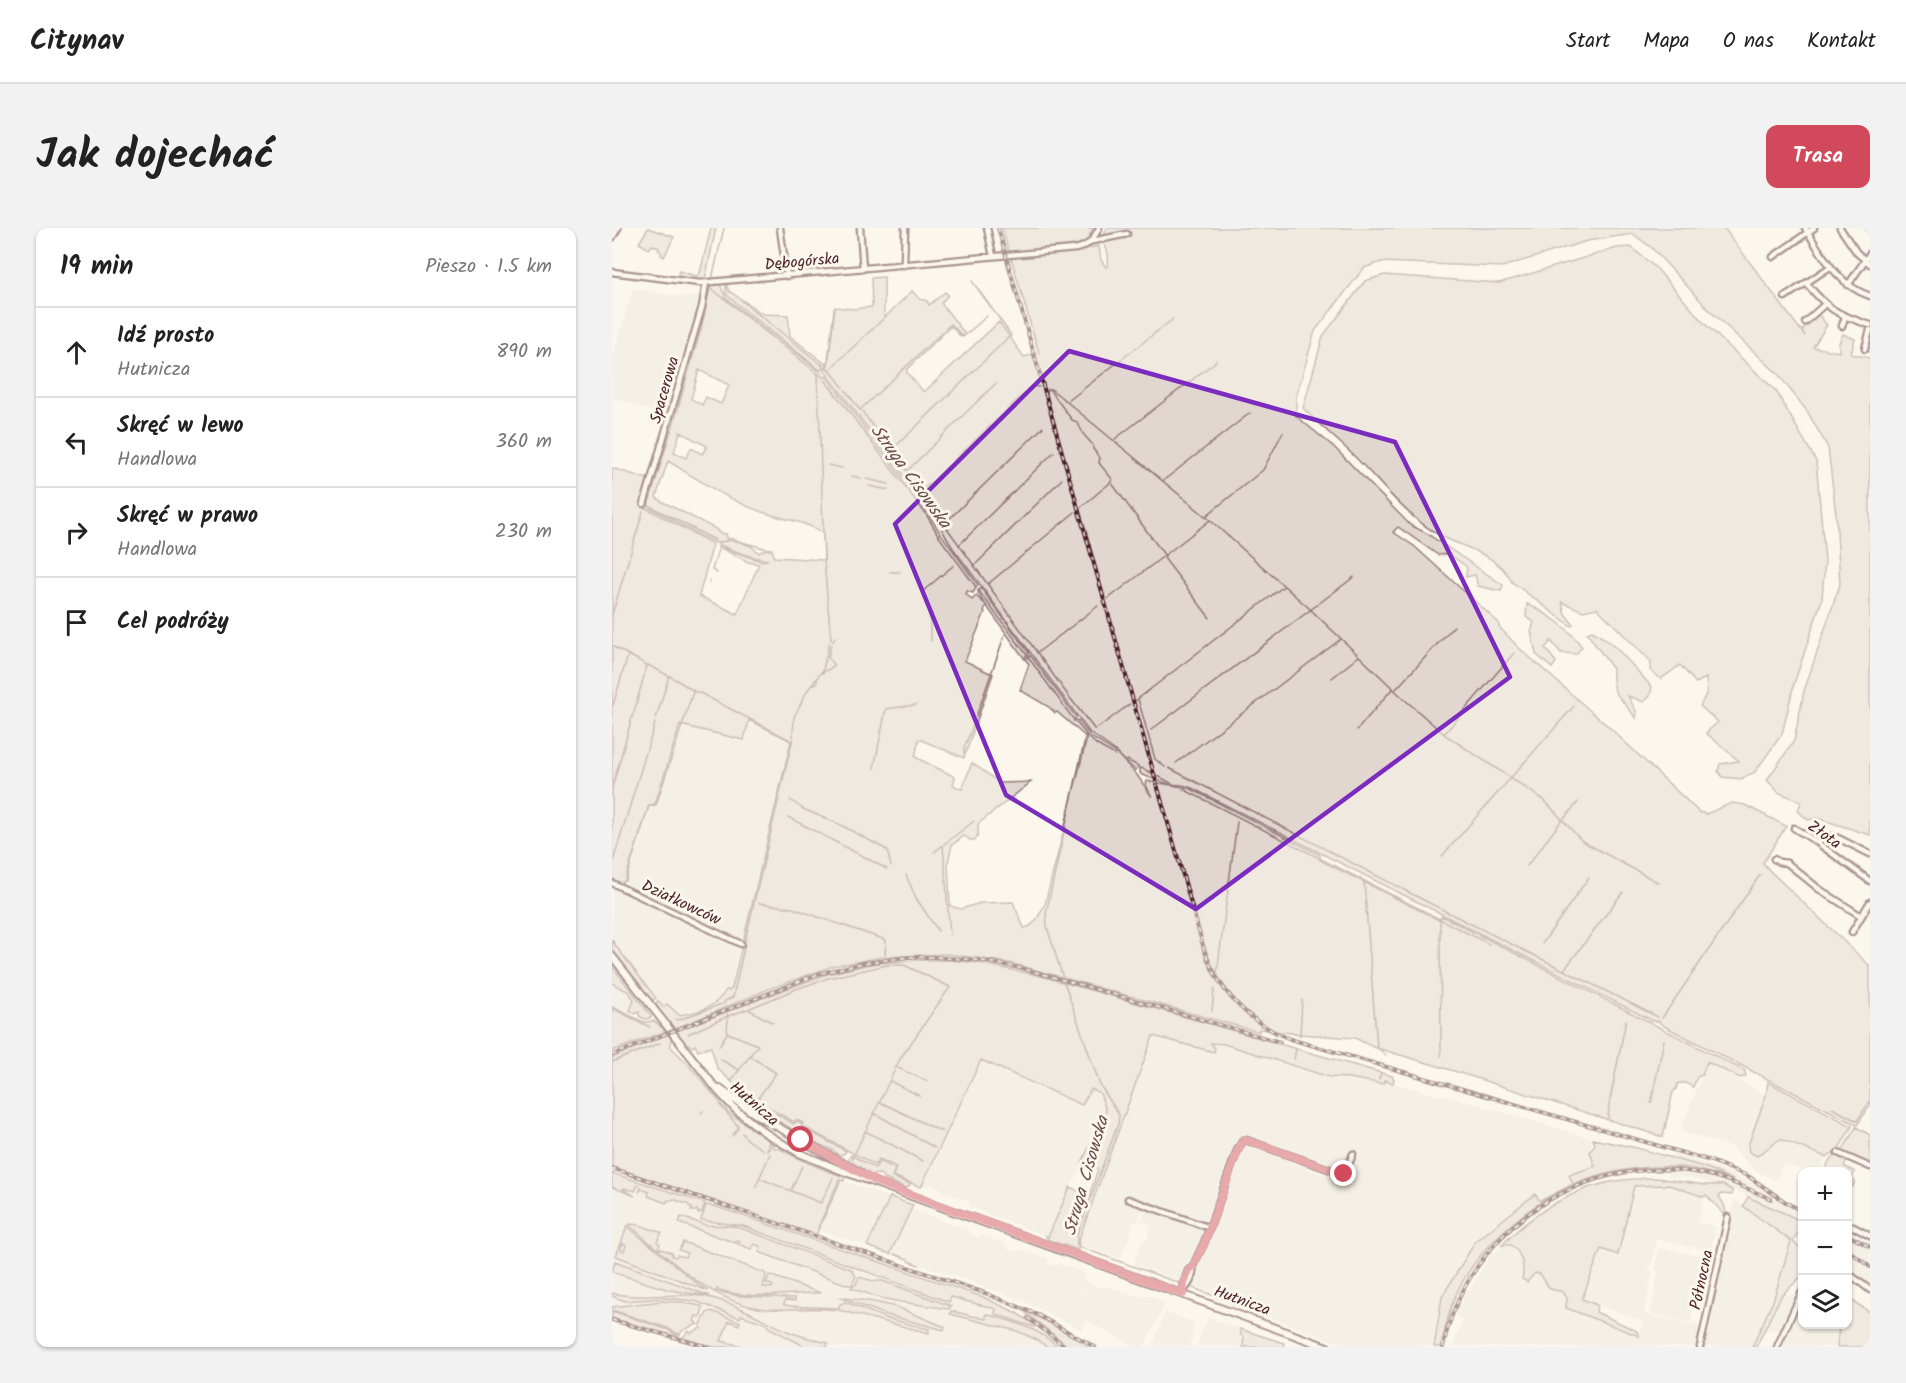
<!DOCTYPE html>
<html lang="pl">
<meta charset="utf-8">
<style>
body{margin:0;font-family:Kalam,sans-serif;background:#f2f2f2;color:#222}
.controls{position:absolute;right:18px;bottom:18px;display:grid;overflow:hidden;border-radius:12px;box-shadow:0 2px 4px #0004}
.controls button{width:54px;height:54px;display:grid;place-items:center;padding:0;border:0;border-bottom:2px solid #e0e0e0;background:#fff;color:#222;font:30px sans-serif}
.stop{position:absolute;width:18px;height:18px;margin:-14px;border:4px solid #d1495b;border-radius:50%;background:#fff}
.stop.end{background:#d1495b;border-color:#fff;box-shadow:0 2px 6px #0008}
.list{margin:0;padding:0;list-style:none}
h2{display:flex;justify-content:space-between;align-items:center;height:78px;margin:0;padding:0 24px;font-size:26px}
h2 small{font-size:20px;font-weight:400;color:#767676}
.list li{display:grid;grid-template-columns:39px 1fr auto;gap:18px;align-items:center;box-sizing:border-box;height:90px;padding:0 24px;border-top:2px solid #e0e0e0}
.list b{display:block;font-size:22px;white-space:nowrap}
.list p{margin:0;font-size:20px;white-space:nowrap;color:#767676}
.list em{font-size:20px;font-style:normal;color:#767676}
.icon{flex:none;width:33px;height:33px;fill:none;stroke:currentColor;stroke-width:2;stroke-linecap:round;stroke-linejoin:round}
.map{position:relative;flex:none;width:1258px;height:1119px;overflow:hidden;border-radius:12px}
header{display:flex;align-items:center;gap:36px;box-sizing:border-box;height:84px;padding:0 30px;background:#fff;border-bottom:2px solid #e0e0e0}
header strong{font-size:28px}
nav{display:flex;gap:33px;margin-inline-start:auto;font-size:21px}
.intro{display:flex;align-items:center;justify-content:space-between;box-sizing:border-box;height:144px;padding:0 36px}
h1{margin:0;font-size:42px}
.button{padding:15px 27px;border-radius:12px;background:#d1495b;color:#fff;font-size:21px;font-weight:700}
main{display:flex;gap:36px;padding:0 36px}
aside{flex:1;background:#fff;border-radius:12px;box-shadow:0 2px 4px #0004}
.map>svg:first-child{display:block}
</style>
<header>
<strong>Citynav</strong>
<nav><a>Start</a><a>Mapa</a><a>O nas</a><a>Kontakt</a></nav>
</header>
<div class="intro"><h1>Jak dojechać</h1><a class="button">Trasa</a></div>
<main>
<aside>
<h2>19 min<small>Pieszo · 1.5 km</small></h2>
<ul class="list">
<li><svg class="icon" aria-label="ahead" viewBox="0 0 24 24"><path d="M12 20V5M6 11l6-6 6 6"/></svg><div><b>Idź prosto</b><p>Hutnicza</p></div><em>890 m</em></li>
<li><svg class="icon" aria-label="left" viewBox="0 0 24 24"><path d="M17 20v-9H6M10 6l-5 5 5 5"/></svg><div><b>Skręć w lewo</b><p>Handlowa</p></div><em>360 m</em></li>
<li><svg class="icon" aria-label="right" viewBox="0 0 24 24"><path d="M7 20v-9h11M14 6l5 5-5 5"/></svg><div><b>Skręć w prawo</b><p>Handlowa</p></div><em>230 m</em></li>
<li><svg class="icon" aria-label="arrive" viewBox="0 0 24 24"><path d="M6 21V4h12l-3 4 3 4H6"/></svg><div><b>Cel podróży</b></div></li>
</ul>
</aside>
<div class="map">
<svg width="1258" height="1119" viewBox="0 0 1258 1119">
<rect width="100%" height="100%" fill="#fbf7ec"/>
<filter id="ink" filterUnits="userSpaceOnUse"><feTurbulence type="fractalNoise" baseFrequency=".0167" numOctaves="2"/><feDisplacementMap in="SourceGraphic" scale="12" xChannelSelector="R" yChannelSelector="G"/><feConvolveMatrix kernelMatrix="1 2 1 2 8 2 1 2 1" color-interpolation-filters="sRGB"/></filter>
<g filter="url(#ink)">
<path fill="#eee7de" d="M21 61 69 69 91 66 85 92 55 189 0 169V129Z
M80 462 179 513 120 760 117 763 114 762 108 772 94 780 66 787 55 777 51 779 2 717 0 711V660L10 662 37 577 44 576Z
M0 755 17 764 23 772 16 787 0 779Z
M541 807 601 824 598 815 612 816 717 849 737 850 771 856 772 852 829 868 830 866 981 911 978 924 983 938 957 946 961 956 928 973 923 966 863 1014 830 1069 822 1119H738L648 1086 650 1083 580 1058 627 934 626 930 631 917 639 916 680 931 679 935 688 938 691 935 696 937 695 941 725 951 727 950H736L746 922 741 921 733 941 726 938 725 940 655 915 651 912 635 908H628L591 1012 573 1038 568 1053 521 1036 530 1012 534 1013 539 998 529 993 534 981 531 980 526 994 523 993 509 1031 469 1017 467 1014Z
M369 832 470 877 479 861 488 866 494 883 436 1009 357 979 358 974 329 963V960L318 956 316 959 310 957Z
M1095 834 1154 867 1136 918 1137 924 1145 928 1168 911 1214 929 1208 943H1192L1172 936 1164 953 1142 942 1119 919 1068 903Z
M1061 925 1111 942 1144 957 1190 984V996L1189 993 1170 984 1114 959 1077 950 1055 949Z
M0 945 195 1010 192 1020 338 1069 384 1081 401 1090 427 1101 451 1119H114L93 1114 99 1099 86 1094 68 1100 65 1107 0 1088Z
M230 952 278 969 255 1018 206 1002Z
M1057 957 1092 969 1086 995 1104 998 1099 1023 1045 1011 1040 1037 1037 1039 1041 1045 1032 1086 1089 1098 1084 1119H840L850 1093 844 1088 855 1063H856L877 1030 890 1017H899L905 1021 912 1043 911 1051 915 1053 923 1045 928 1046 938 1061 951 1064 955 1070 954 1080 1027 1108 1032 1094 970 1071 989 1021 1005 1027 1022 958Z
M1122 971 1179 1013 1161 1073 1140 1119H1091Z
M299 981 359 1003 358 1007 368 1010 370 1007 396 1017 395 1021 405 1024 407 1021 436 1031 435 1035 445 1038 446 1035 473 1045 471 1049 473 1052 467 1067 473 1053 491 1060 498 1058 529 1069 535 1067 554 1075 532 1119H524L475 1093 470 1102 409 1072 278 1026Z
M1236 1001 1238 1005 1258 1015V1057L1236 1039Z
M1047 1020 1084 1027 1093 1023 1101 1031 1094 1064 1083 1061 1080 1073 1082 1080 1079 1095 1038 1086 1046 1044 1043 1040Z
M1170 1066 1184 1067 1168 1102H1152Z
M1190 1075V1096L1227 1097 1225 1119H1169Z
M553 1084 583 1095 578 1119H540Z
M596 1089 628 1101V1105L632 1108 631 1119H584Z"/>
<path fill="#e2d7d0" stroke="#967b7e" stroke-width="1.5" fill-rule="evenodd" d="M36 0 62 9 52 29 49 27 50 25 46 22 47 20 40 17 37 21 27 15Z
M99 0H104L93 52 91 53 65 50 67 43 84 48 88 45Z
M390 0H481L475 12 461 19 397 25Z
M495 0H1112L1193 108 1190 102 1206 86 1215 97 1201 119 1227 124V115L1231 106 1243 111 1239 126 1258 130V607L1205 590 1196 592 1186 583 1189 574 1166 564 1155 552 1182 513 1192 463 1228 356 1224 287 1216 220 1195 183 1165 145 1097 82 1040 20 1021 6 975 13 890 39 769 34 752 40 703 103 684 169V188L722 219 798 297 814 305 891 357 889 363 866 358 863 347 854 349 855 339 837 326 826 327 786 299 781 304 802 318 887 395V399L907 420 998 500 1087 584 1094 586 1120 575 1133 577 1174 598 1151 635 1159 644 1258 738V878L1245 897 1054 799 1048 795 1047 793H1041L580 560 571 557 557 556 530 547 528 545V540L527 539 523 542 501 521 478 505 341 320 321 287 212 142 213 135 216 137 223 79 242 81 260 79 259 50 272 49V90L300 63 308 71 315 73 317 77 333 64 336 67 329 75 353 106 349 109 339 98 295 141V145L312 164 387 94 412 129 427 125 399 30 469 22 487 18 489 32 494 39 496 38C497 31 496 20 491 15L492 7Z
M1019 19 1045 41 1090 93 1164 163 1204 233 1213 332 1210 371 1182 456 1170 506 1143 544 1129 551 1110 549 1106 543 1108 536 1127 533 1094 505 1106 494 1088 478 1095 464 1094 450 1084 455 1068 437 1049 451 1038 442 1039 434 985 380 971 383 950 374 953 386 961 396 959 398 900 354C887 328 857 321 833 310 796 292 770 255 741 227 725 211 707 197 691 180L711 108 753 53 772 47 887 55 1005 20Z
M108 56 114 70 211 146V150L214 148 312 279 329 306 366 357 361 365 355 363 354 366 360 372 364 368 374 377 372 383 373 384 353 433C363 437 369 442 381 446L352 530 307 511 303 529 343 549 341 557 350 561 360 535 388 555 419 554 366 596V606L363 612H358L352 608 340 617 336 634 338 678 349 681 368 675 401 674 412 700C423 699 428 685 433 676L475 510 445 484 443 485 437 479 408 462 417 436 413 431 418 427 464 489 462 493 466 492 479 509 503 524 525 547 540 569 534 557 535 553 577 560 708 627V632L827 692 830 688 1133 843 1134 848 1128 850 1095 834 1090 847 1085 849 1081 859 1073 855H1066L1064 861 1061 864 1051 909 829 839 761 819 743 810 687 806 647 801V804L398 735 336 726 271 729 221 738 157 761 62 801 43 779 46 773 51 779 55 776 67 787C86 784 104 780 114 762L117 763 120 760 179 513 137 492 132 512 68 497 43 576 37 577 14 652 7 656 0 653V240L36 251 30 278 101 316 87 368 125 386 147 336 136 334 105 318 149 333 156 332C117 327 73 298 38 280L33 275 94 57ZM87 142 117 157 109 176 94 169 90 177 79 171ZM68 204 95 218 90 226 79 220 74 230 62 224ZM56 233C86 252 116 272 150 284 170 291 193 293 211 305L212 332 162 329 161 323 154 321 147 325 139 318 118 310 116 312 114 306 107 305 104 301 49 273 44 269Z
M114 56 117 63 151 86 176 87 178 108 211 134 210 141 208 142 119 71 114 66Z
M369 360 417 425 412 430 366 366V363Z
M915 376C935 385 957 400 970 419L964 426 949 425 939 413 933 420 944 434 940 440 924 426 919 404 922 394 914 389Z
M980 403C1004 415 1021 439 1040 459L1038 468 1032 474 1016 468 1025 485 1024 490 1003 464 1001 452V441L975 405Z
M0 711 3 717 44 770 41 772H38L4 729 0 723Z
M306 732H339L367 735 429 748 780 848 782 851 781 855 772 852 771 856 737 850 717 849 612 816 599 815 603 821 602 824 541 808 467 1011 466 1022 436 1012 434 1008 436 1009 458 959 477 968 486 941 470 934 494 883 488 865 479 861 470 877 369 832 309 959 281 948 284 939 267 931 263 937 190 898 191 895 184 892 182 894 138 869 124 858 105 840 99 819 86 823 83 817 80 819 76 816 73 817 63 803 212 747 259 736Z
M0 738 39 788V790L33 791 27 788V784L23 786 18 783 22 772 17 764 0 755Z
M0 779 32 794 42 793 54 803 0 823Z
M56 806 59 810V819L76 836 116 884 157 913 155 923 158 920V914L163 920H167L185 930 213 942 233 949 232 953 229 952 204 1007 0 939V830Z
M1156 854 1240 898 1226 922 1214 929 1168 911 1145 928 1137 924 1136 918 1154 867Z
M164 886 182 896 184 893 190 896 189 899 234 923 233 925 226 928C223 921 211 918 202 915 187 908 175 895 160 891V888Z
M1244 899 1258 907V938L1229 925Z
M981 911 1025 920 1095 940 1121 952C1104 947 1086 940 1067 939 1042 938 1015 940 990 947 928 964 861 1017 839 1079 835 1092 832 1106 829 1119H822L830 1069 863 1014 923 966 928 973 961 956 957 947 983 938 978 924 983 916Z
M239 927 263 940 268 933 283 941 280 949 298 956 297 958 294 960 273 951 268 946 259 947 236 931Z
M1227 927 1235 931 1232 938 1243 944 1240 951 1243 953 1241 959 1239 958 1240 954 1236 952V944L1213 943C1216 934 1217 929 1227 927Z
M0 945 93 975 90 984 86 985 85 982 83 983H79L80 980 77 979V977L61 971 60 973 56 972 54 975 36 968 37 964 29 961 27 965 29 959 26 957 23 963 12 960 11 961 23 968 0 959Z
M1044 950 1093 957H1111L1120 962V967L1109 966 1107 968C1111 975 1115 979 1113 987L1094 967 1092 969 1057 957 1022 958 1006 1027 989 1021 970 1071 985 1077 984 1084 1025 1103 1027 1108 954 1080 955 1070 951 1064 938 1061 928 1046 923 1045 915 1054 910 1051C913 1038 909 1024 899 1017H890C922 984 965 957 1011 952 1022 951 1033 950 1044 950Z
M278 969 301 977 278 1026 255 1018Z
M1136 969 1170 984 1189 993 1190 996 1181 1014 1190 1021V1048L1169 1068 1144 1119H1140L1161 1073 1179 1013 1131 978Z
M94 977 102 978 371 1069 403 1084 423 1097 422 1099 383 1086 384 1081 339 1069 337 1074 131 998 89 992Z
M69 989 94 997 121 998 131 1001 239 1041 244 1048 240 1057H236L147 1024 149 1019 142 1016 139 1021 126 1016 128 1013 126 1012 124 1015 67 995Z
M18 996 28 997 50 1005 45 1014 48 1016 46 1020 60 1025V1028L64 1029 65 1027 73 1029 75 1025 67 1022 71 1014 153 1045 154 1047 151 1059 160 1060 161 1058 154 1055 157 1047 209 1065C176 1065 137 1073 105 1061L104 1063 128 1068 183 1070V1073L173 1072 172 1077C190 1080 207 1078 225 1080L224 1082C198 1078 172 1084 146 1080 94 1071 56 1029 17 997Z
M15 998 87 1057 96 1063 4 1028 8 1017H10L9 1022 12 1023 14 1017 9 1015Z
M3 1033 98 1068 57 1062 0 1044Z
M247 1049 261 1053H271L339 1078 337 1081 289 1074 268 1070 239 1060 244 1056Z
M0 1065C33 1073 67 1062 100 1070 129 1077 153 1094 180 1105 192 1109 204 1112 216 1115L215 1119H194L156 1099 155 1096 129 1087 128 1090 83 1073 53 1070 13 1073 0 1068Z
M226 1069 262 1074 285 1079 333 1099 332 1102 275 1087Z
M1236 1070 1258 1084V1119H1225L1227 1097 1236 1096Z
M50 1073 69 1074 89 1078 91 1080 88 1089 84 1088 82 1093 86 1096 71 1102 65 1110 0 1090V1083L57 1102 65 1107 66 1106 55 1100 0 1082V1079Z
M233 1074 274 1090 317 1101V1105L226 1082 228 1076Z
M409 1081 444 1098 480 1119H457Z
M99 1083 128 1094 127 1097 117 1093 109 1113 134 1119H102L69 1111 77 1103 79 1105 89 1100 88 1098 95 1085Z
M339 1083 374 1091V1086C400 1093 426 1100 447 1119H435L425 1112 405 1103 338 1086Z
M628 1101 672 1115 673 1119H631L632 1109 629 1107Z"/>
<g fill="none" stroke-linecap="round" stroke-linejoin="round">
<path stroke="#907477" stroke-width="1.5" d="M100 51 112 0
M99 60 209 148
M130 73 210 137
M213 139 218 142 231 159
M215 140 222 81
M217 142 271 91
M206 146 212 333 219 412
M213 152 314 286 328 310 364 359
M233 162 248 182 339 96 351 109 375 88
M435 162 439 161 444 165 598 292 698 381 792 471 832 506 932 572 970 613 1047 655
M438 162 460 192 465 194 472 207 481 217V221L488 230 487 235 500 251 499 254 553 328
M456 173 561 91
M250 183 267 207
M59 204 89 101 99 56
M269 210 279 222
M503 211 602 135 604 132
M282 225 280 222 399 107 360 53
M285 229 320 278
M216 237 230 240
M295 243 384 155
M240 248 249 250
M254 251 277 256
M552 252 638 185
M257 258 276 262
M310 263 420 158 427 159
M36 277 103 312
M36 277 58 206
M469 279 498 255
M323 282 332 296 431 199
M594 288 651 242 671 204
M332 296 458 470 483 502 518 476
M106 315C123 307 142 320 160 321
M348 316 442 224
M18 327 31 283
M552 330 598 390
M363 337 450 251
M278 344H288
M105 345 100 342 107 319
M97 352V354
M376 356 463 284
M366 362 415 427
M496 371 597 293
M0 387 17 330
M319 413 317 383 311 363 342 337
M221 414 223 409
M0 418 35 437 22 484
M425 425 486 378
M416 429 462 492
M36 437 57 448 44 490
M210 445 222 438 216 429 219 417
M58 448 82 463
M720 450 747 428
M201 457 205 455V450
M784 461 842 398
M526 471 543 531 553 539
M523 473 672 358
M1 477 16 427
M364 489 393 406
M539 502 742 349
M745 502 781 460
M832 506 902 425
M474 507 485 517 503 527
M352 526V520L363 493
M515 532 526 538
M564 535 729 411
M262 540 274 481 304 477
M529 540 540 545
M557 540 827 680
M544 547 559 555
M0 560 21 486
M571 561 877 716
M178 572 191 581 227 596 275 622 279 638
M176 589 275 641
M951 592 966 574
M331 617 338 707
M322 624 362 593
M830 628 962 478
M0 637 43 495
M915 638 950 592
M294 647 304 670 326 703
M13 652 37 578 44 577 81 464 88 465 180 513
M752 653 765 819 774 827
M147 675 180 680 274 712 273 727
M829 681 1046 789
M828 691 829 828
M133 713 181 510 182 489 195 463 211 442 217 415
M930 716 977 649
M952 742 1011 664
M605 745 625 594
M451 750 435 699 434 685 474 506 464 494
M452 754 488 857 507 887 506 896 465 1007V1016L468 1019 567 1055
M112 776 113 773 121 769 132 720
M0 780 38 799
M136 781 184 761 216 750 275 737H292L338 759 288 831 240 931
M600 783 602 761
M1050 790 1148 647
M63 791 66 792 110 776
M116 805 146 817 119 853
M76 806 116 788 115 786
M688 808 690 772
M107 818 115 805 116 788 136 781 161 795
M138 828 164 845 146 870
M108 831 127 842
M682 831 684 821
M0 834 48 815
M286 840 315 853
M767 851 769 845
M278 853 308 868
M268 874 330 904
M1039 875 1052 812
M108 877 126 898V900L120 908
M1220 880 1245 893 1258 873
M89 885 91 883
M262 885 323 920
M996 890 997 877 1014 792
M253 903 311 933
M130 905 136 912 151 922
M147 950 209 975 221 950
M143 960 158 926
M179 962 190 938
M206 1000 227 952
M282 1026 296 1031
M296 1033 307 1037
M581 1060 616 1073 623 1078"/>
<g stroke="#4a1f2b" stroke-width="9">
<path id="minor" d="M168 0 175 48
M248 0 251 41
M375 0 381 28
M1193 0C1210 26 1226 58 1258 68
M1228 0 1245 25 1258 36
M1257 0 1258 1
M0 10 6 0
M481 13 515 6
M1161 29 1202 0
M292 37 293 0
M0 44 88 55 463 21C477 18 481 12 487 0
M1194 55C1217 82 1224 86 1258 97
M1236 57 1258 25
M1173 69 1218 39
M1193 94 1212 77
M1230 98 1233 89
M1253 121 1258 102
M32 276 90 79 94 55
M1182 600 1203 613 1258 653
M1203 613 1209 606 1226 610 1258 626
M1162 631 1167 634 1175 635 1207 661 1249 688
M0 655 129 716
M1240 704 1258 674
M1226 925 1258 939
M516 971 598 1000
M1236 996 1258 1008
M1236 1045 1258 1062
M572 1062C579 1055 582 1047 581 1038
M571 1067 572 1055 576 1043 581 1038 592 1015 625 923 631 912H634L731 946H733L741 926
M1088 1119 1116 989
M1165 1119 1190 1064"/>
</g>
<g stroke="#4a1f2b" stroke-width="10">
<path id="major" d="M0 728 106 863 124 882 152 904 168 914 187 925 228 942 715 1119
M108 861 143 886 248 945"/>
</g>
<use href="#minor" stroke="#fbf7ec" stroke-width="4.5"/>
<use href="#major" stroke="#fbf7ec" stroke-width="6"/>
<g stroke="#4a1f2b" stroke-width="4">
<path id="rail" d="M386 0 592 721C606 763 637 795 678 811L1099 933 1136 948 1175 975 1190 983
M0 827 206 746 251 735 297 729H320L366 732 413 741 668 814
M0 940 373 1065 424 1086 483 1119
M1236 1007 1258 1019
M1236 1022 1258 1039
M416 1090 454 1119
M0 1092 97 1119
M831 1119C855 1004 965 927 1082 944 1110 948 1134 960 1159 971"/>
</g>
<use href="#rail" stroke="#fbf7ec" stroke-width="1.5" stroke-dasharray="4.5" stroke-linecap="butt"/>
</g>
</g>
<g fill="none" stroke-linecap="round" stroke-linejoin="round" filter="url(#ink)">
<path stroke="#d1495b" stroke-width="8" d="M189 912 265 954 571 1066 572 1055 576 1043 581 1038 592 1016 626 923 631 912H634L732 946"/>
</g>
<path d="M0 0H1258V1119H0ZM457 123 783 214 898 449 584 681 394 567 283 296Z" fill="#fbf7ec" fill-opacity=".55" fill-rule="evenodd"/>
<path fill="none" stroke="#7b2cbf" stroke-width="4.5" stroke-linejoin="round" d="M457 123 783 214 898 449 584 681 394 567 283 296Z"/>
<g text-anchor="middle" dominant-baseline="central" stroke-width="6" stroke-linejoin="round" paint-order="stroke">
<g font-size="16" fill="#4a1f2b" stroke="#fbf7ec">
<text transform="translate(190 34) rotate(-5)">Dębogórska</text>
<text transform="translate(53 162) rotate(-74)">Spacerowa</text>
<text transform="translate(1212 607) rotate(35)">Złota</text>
<text transform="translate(69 675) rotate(25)">Działkowców</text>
<text transform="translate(142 876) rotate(41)">Hutnicza</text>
<text transform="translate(1090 1052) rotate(-78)">Północna</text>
<text transform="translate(630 1073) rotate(20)">Hutnicza</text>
</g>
<g font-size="18" font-style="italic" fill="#6d4a51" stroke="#fbf7ec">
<text transform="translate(298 249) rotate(54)">Struga Cisowska</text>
<text transform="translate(475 948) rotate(-74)">Struga Cisowska</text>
</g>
</g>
</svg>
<div class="controls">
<button>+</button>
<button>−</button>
<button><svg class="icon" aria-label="layers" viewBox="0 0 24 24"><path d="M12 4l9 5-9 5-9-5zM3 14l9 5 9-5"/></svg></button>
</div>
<div class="stop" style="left:189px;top:912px"></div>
<div class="stop end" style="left:732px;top:946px"></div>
</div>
</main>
